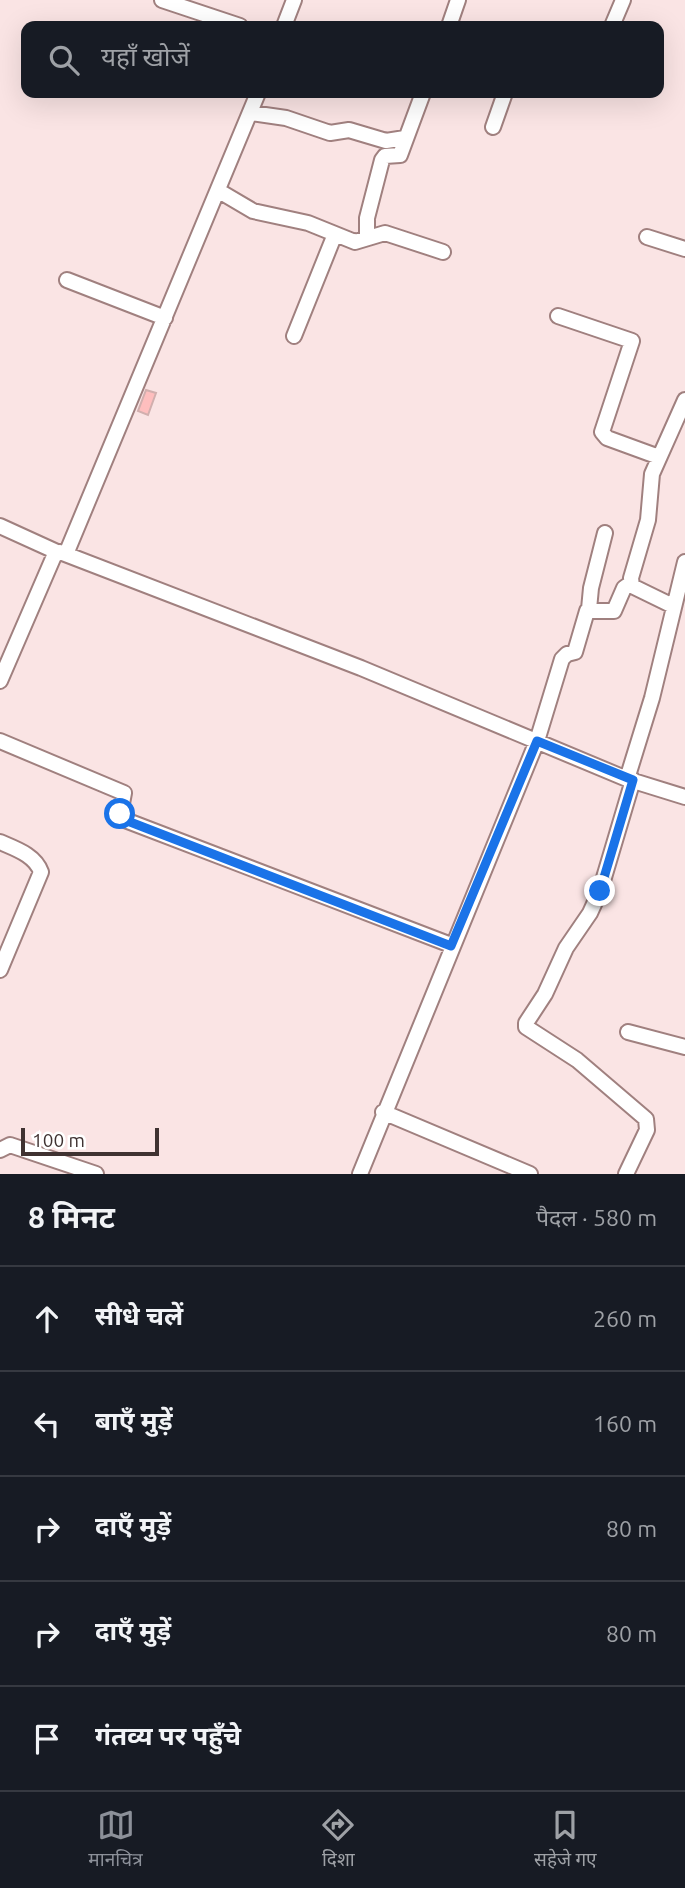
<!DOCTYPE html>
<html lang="hi">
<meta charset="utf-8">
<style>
body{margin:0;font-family:Ubuntu,"Noto Sans Devanagari",sans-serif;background:#20242c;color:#f1f3f6}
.scale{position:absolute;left:21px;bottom:18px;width:138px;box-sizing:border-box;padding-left:7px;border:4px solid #3f3231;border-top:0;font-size:19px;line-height:24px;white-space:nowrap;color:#3f3231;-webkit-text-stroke:5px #fff;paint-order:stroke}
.stop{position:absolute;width:21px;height:21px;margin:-16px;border:5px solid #1a73e8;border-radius:50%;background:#fff}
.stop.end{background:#1a73e8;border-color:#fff;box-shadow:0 2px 7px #0008}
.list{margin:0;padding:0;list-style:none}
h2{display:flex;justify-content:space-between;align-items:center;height:91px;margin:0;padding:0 28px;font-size:30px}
h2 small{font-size:23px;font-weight:400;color:#9ea1a6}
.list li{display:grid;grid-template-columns:46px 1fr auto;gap:21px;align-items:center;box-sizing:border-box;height:105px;padding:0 28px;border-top:2px solid #363941}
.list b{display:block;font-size:26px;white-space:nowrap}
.list em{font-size:23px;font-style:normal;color:#9ea1a6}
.icon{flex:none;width:38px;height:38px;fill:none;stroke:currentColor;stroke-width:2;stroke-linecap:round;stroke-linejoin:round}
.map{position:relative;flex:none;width:685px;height:1174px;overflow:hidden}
.search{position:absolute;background:#171b24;box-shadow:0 7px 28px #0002;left:21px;right:21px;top:21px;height:77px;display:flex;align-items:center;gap:18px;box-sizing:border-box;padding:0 24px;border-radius:14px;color:#9ea1a6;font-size:26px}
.sheet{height:616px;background:#171b24}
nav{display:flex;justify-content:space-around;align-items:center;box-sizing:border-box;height:98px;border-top:2px solid #363941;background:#171b24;font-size:19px;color:#9ea1a6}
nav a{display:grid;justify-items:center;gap:4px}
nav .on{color:#8c9099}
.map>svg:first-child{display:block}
</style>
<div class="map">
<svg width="685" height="1174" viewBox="0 0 685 1174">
<rect width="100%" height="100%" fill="#fae4e4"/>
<path fill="#febebe" stroke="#d1afae" stroke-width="2" d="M146 390 156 393 148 415 138 411Z"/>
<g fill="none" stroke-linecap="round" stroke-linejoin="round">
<g stroke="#a0807f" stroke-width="18">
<path id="minor" d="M162 0 240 26
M284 26 294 0
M449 26 458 0
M612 26 623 0
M251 113 286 118 330 133 349 130 386 141 405 138
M493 127 505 93
M219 191 253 211 308 223 355 242 385 233 443 252
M647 237 685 249
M367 238V218L382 160 385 156 400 155 423 93
M67 280 165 318
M558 316 632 341 602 432 607 438 659 457
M294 336 335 234
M0 526 57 552
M66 554 258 93
M673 606 632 586 631 578 648 520 652 474 685 400
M589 609 591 588 605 533
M0 681 54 556 60 552 361 668 627 779 685 797
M0 741 124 793 120 814 125 820 451 945
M627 779 652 698 685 562
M0 842C16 849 35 855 41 872L0 970
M628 1032 685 1047
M383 1112 530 1174
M0 1150 10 1145 96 1174
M360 1174 537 741 562 659 567 654 575 652 587 611H614L624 588 631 583
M626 1174 647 1130 646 1119 577 1060 526 1027V1023L545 994 566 948 590 913 600 891 633 780"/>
</g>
<use href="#minor" stroke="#fff" stroke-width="14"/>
</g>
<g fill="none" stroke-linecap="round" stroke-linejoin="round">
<path stroke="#1a73e8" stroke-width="9" d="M120 814 125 820 143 827 451 946 537 741 633 780 600 891"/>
</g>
</svg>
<div class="scale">100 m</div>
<div class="stop" style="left:120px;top:814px"></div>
<div class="stop end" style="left:600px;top:891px"></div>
<div class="search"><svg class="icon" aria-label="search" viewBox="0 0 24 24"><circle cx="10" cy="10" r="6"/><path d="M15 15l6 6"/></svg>यहाँ खोजें</div>
</div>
<section class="sheet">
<h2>8 मिनट<small>पैदल · 580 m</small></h2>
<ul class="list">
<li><svg class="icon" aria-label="ahead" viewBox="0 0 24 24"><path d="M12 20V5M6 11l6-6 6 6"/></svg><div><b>सीधे चलें</b></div><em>260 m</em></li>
<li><svg class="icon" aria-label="left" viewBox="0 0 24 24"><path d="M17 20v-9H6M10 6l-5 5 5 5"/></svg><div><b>बाएँ मुड़ें</b></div><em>160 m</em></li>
<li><svg class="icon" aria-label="right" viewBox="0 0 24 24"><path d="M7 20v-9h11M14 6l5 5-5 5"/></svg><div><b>दाएँ मुड़ें</b></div><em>80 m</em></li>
<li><svg class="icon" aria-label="right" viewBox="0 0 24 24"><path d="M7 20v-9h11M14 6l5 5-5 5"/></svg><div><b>दाएँ मुड़ें</b></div><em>80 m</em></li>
<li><svg class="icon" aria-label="arrive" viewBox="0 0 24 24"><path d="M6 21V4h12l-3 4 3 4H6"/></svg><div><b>गंतव्य पर पहुँचे</b></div></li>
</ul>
</section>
<nav>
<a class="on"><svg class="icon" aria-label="map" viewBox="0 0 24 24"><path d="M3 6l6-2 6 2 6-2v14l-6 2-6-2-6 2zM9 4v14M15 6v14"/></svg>मानचित्र</a>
<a><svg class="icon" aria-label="directions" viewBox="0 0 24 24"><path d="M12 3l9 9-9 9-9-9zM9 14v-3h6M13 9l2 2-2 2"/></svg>दिशा</a>
<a><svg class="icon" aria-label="saved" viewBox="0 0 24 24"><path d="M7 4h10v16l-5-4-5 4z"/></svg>सहेजे गए</a>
</nav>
